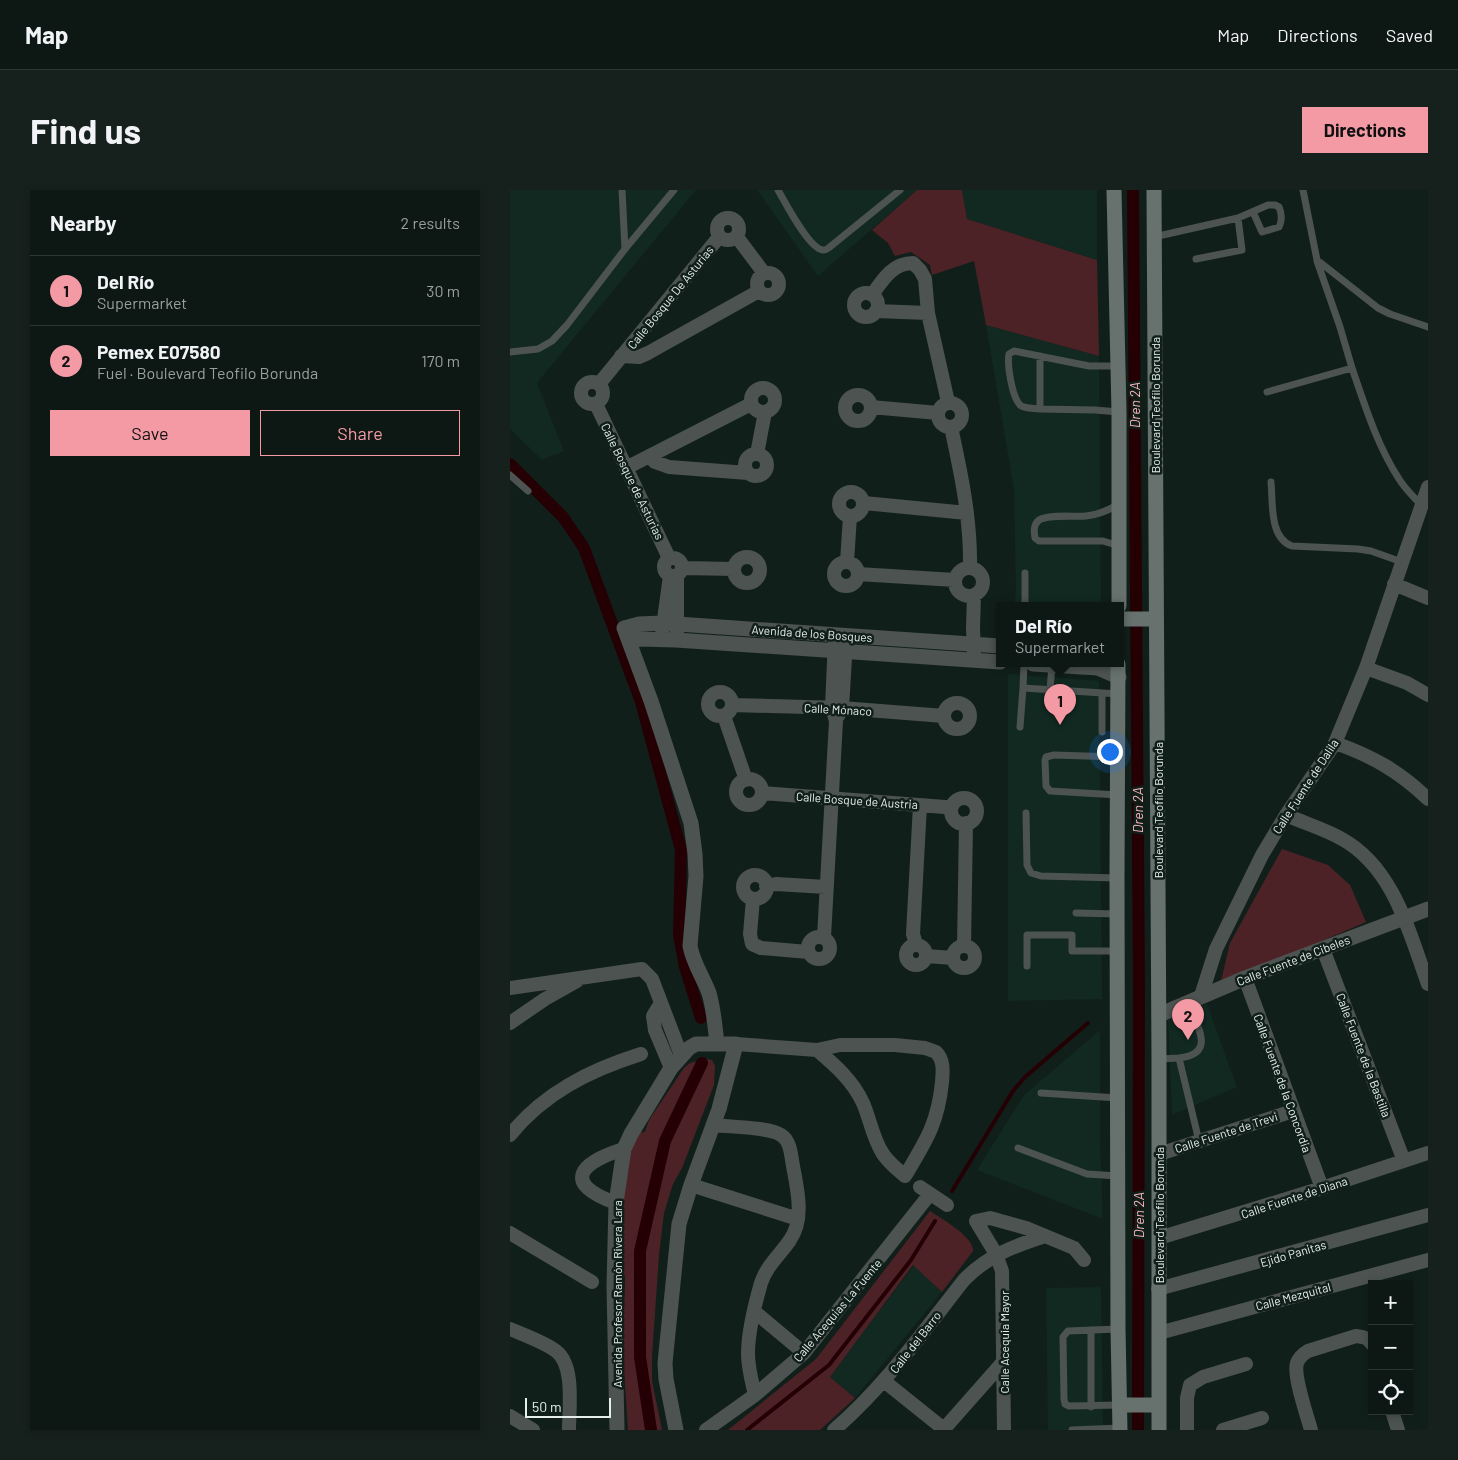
<!DOCTYPE html>
<meta charset="utf-8">
<style>
body{margin:0;font-family:Barlow,sans-serif;background:#16201d;color:#f1f3f6}
.controls{position:absolute;right:15px;bottom:15px;display:grid;overflow:hidden;border-radius:0px;box-shadow:0 2px 8px #0003}
.controls button{width:45px;height:45px;display:grid;place-items:center;padding:0;border:0;border-bottom:1px solid #2d3634;background:#0d1714;color:#f1f3f6;font:25px sans-serif}
.scale{position:absolute;left:15px;bottom:12px;width:86px;box-sizing:border-box;padding-left:5px;border:2px solid #e4eeea;border-top:0;font-size:14px;line-height:18px;white-space:nowrap;color:#e4eeea;-webkit-text-stroke:4px #111f1a;paint-order:stroke}
.you{position:absolute;left:599px;top:561px;width:18px;height:18px;margin:-12px;border:4px solid #fff;border-radius:50%;background:#1a73e8;box-shadow:0 0 0 8px #1a73e833}
.badge{display:grid;place-items:center;width:32px;height:32px;border-radius:50%;background:#f49aa4;color:#111;font-size:16px;font-weight:700}
.pin{position:absolute;translate:-50% -41px;filter:drop-shadow(0 1px 2px #0008)}
.pin::after{content:'';position:absolute;top:26px;width:18px;height:15px;background:inherit;clip-path:polygon(0 0,100% 0,50% 100%)}
.popup{position:absolute;left:486px;top:412px;width:128px;height:65px;box-sizing:border-box;display:grid;place-content:center;border-radius:0px;background:#0d1714;filter:drop-shadow(0 1px 4px #0005);font-size:16px;white-space:nowrap;color:#9a9fa0}
.popup b{font-size:19px;color:#f1f3f6}
.popup::after{content:'';position:absolute;left:50%;top:100%;margin-left:-10px;border:10px solid transparent;border-top-color:#0d1714}
.list{margin:0;padding:0;list-style:none}
h2{display:flex;justify-content:space-between;align-items:center;height:65px;margin:0;padding:0 20px;font-size:21px}
h2 small{font-size:16px;font-weight:400;color:#9a9fa0}
.list li{display:grid;grid-template-columns:32px 1fr auto;gap:15px;align-items:center;box-sizing:border-box;height:70px;padding:0 20px;border-top:1px solid #2d3634}
.list b{display:block;font-size:19px;white-space:nowrap}
.list p{margin:0;font-size:16px;white-space:nowrap;color:#9a9fa0}
.list em{font-size:16px;font-style:normal;color:#9a9fa0}
.actions{display:flex;gap:10px;padding:15px 20px}
.actions a{flex:1;padding:11px 0;border:1px solid #f49aa4;border-radius:0px;text-align:center;font-size:18px;color:#f49aa4}
.actions .main{background:#f49aa4;color:#111}
.icon{flex:none;width:28px;height:28px;fill:none;stroke:currentColor;stroke-width:2;stroke-linecap:round;stroke-linejoin:round}
.map{position:relative;flex:none;width:918px;height:1240px;overflow:hidden;border-radius:0px}
header{display:flex;align-items:center;gap:30px;box-sizing:border-box;height:70px;padding:0 25px;background:#0d1714;border-bottom:1px solid #2d3634}
header strong{font-size:24px}
nav{display:flex;gap:28px;margin-inline-start:auto;font-size:18px}
.intro{display:flex;align-items:center;justify-content:space-between;box-sizing:border-box;height:120px;padding:0 30px}
h1{margin:0;font-size:35px}
.button{padding:12px 22px;border-radius:0px;background:#f49aa4;color:#111;font-size:18px;font-weight:700}
main{display:flex;gap:30px;padding:0 30px}
aside{flex:1;background:#0d1714;border-radius:0px;box-shadow:0 2px 8px #0003}
.map>svg:first-child{display:block}
</style>
<header>
<strong>Map</strong>
<nav><a>Map</a><a>Directions</a><a>Saved</a></nav>
</header>
<div class="intro"><h1>Find us</h1><a class="button">Directions</a></div>
<main>
<aside>
<h2>Nearby<small>2 results</small></h2>
<ul class="list">
<li><span class="badge">1</span><div><b>Del Río</b><p>Supermarket</p></div><em>30 m</em></li>
<li><span class="badge">2</span><div><b>Pemex E07580</b><p>Fuel · Boulevard Teofilo Borunda</p></div><em>170 m</em></li>
</ul>
<div class="actions"><a class="main">Save</a><a>Share</a></div>
</aside>
<div class="map">
<svg width="918" height="1240" viewBox="0 0 918 1240">
<rect width="100%" height="100%" fill="#111f1a"/>
<path fill="#112921" d="M0 0H186L27 193 54 261 32 270 0 239Z
M247 0H407L308 86Z
M452 0H587V70L457 29Z
M476 135 589 166 591 416H504L506 400 504 300Z
M498 484 589 491 592 809 498 811Z
M697 814 727 897 662 925 658 828Z
M590 840V952L593 1029 467 980 514 905Z
M404 1075 432 1102 345 1208 320 1187Z
M591 1097 593 1240H538L536 1098Z"/>
<path fill="#4c2227" d="M407 0H452L457 29 587 70 589 166 476 135 464 71 422 85 420 75 401 62 385 66 378 53 362 40Z
M772 659 818 675 840 695 856 732 710 795 720 753Z
M196 869 202 870 205 876 204 895 172 978 163 994 154 1023 149 1065 142 1167V1191L152 1240H118L113 1164 115 1086 110 1082 113 1003 118 971 127 943 135 942 139 930 174 878 180 873Z
M420 1021C432 1029 464 1047 463 1061L432 1102 403 1075 320 1187 345 1208 310 1240H218L306 1169Z"/>
<g fill="none" stroke-linecap="round" stroke-linejoin="round">
<path stroke="#240005" stroke-width="4" d="M442 1001 503 901 515 887 578 833
M237 1240 319 1175 401 1070 425 1031"/>
<path stroke="#240005" stroke-width="12" d="M623 0 629 794 628 1240
M0 274 53 327 74 358 131 512 171 660 169 745 175 777 191 828
M141 1240 130 1167V1061L155 951 192 873"/>
<path stroke="#4c5350" stroke-width="7" d="M112 0 115 59
M268 0C275 12 300 61 314 60 316 60 320 57 321 56L390 0
M793 0 807 70 868 118 880 124 918 137
M644 47 728 28 758 15H765L769 17C772 24 772 31 769 37L752 42 743 22
M686 69 732 60 728 28
M807 71 830 137 842 178
M0 162 28 159 42 151 57 135 115 59 164 0
M530 166V219C524 218 514 219 510 215 502 207 497 175 499 164L504 161 579 176H607
M757 202 842 178C855 216 867 255 889 289 895 299 904 307 912 316
M530 219 585 220 609 222
M0 285 18 301
M761 292C763 312 759 348 782 356L848 359 861 361 892 372
M609 356 593 351H529L525 348C524 342 523 335 529 330 539 324 564 327 576 326 588 325 599 320 609 314
M515 416V383
M513 498 514 474
M540 500 542 475
M592 504V542
M510 537 513 498 609 504
M607 567 544 565 536 567 535 570 536 596 540 601 608 605
M516 623 517 675 521 683 531 686 607 688
M566 723 607 724
M517 776V745H562V761H607
M669 868C708 864 686 834 677 812
M649 869 669 868 689 951
M531 903 608 908
M508 958 577 984 608 986
M608 1139 558 1141 553 1147 554 1209 555 1214 559 1216 610 1215
M581 1140V1217
M562 1240 610 1238"/>
<path stroke="#4c5350" stroke-width="14" d="M207 39a11 11 0 1 1 22 0a11 11 0 1 1-22 0Z
M227 47 254 83
M247 94a11 11 0 1 1 22 0a11 11 0 1 1-22 0Z
M344 115a12 12 0 1 1 24 0a12 12 0 1 1-24 0Z
M362 105C373 89 383 73 403 73L410 80 415 89 418 123 438 212
M366 121 418 123
M111 166 129 167 138 163 249 101
M71 203a11 11 0 1 1 22 0a11 11 0 1 1-22 0Z
M89 194 209 47
M241 210a12 12 0 1 1 24 0a12 12 0 1 1-24 0Z
M335 218a13 13 0 1 1 26 0a13 13 0 1 1-26 0Z
M428 225a12 12 0 1 1 24 0a12 12 0 1 1-24 0Z
M86 214 159 368
M361 217 428 223
M441 237C451 283 461 330 460 378
M235 275a11 11 0 1 1 22 0a11 11 0 1 1-22 0Z
M247 264 255 222
M139 266 145 272 159 277 238 283
M116 278 241 214
M329 314a12 12 0 1 1 24 0a12 12 0 1 1-24 0Z
M354 313 457 323
M224 380a13 13 0 1 1 26 0a13 13 0 1 1-26 0Z
M154 377a9 9 0 1 1 18 0a9 9 0 1 1-18 0Z
M337 372 340 326
M324 384a12 12 0 1 1 24 0a12 12 0 1 1-24 0Z
M445 392a14 14 0 1 1 28 0a14 14 0 1 1-28 0Z
M173 378 224 379
M348 384 445 390
M884 394 918 408
M152 444 160 386
M167 445V385
M464 465 463 438 464 405
M856 478 897 493 918 505
M198 514a12 12 0 1 1 24 0a12 12 0 1 1-24 0Z
M434 526a13 13 0 1 1 26 0a13 13 0 1 1-26 0Z
M222 515 332 518 434 526
M214 526 236 590
M328 526 332 518 336 451
M825 553C862 566 889 581 918 609
M226 602a13 13 0 1 1 26 0a13 13 0 1 1-26 0Z
M252 603 435 617 441 620
M441 621a13 13 0 1 1 26 0a13 13 0 1 1-26 0Z
M776 625C794 633 815 639 832 649 884 678 899 742 918 794
M233 697a12 12 0 1 1 24 0a12 12 0 1 1-24 0Z
M256 696 266 694 316 697
M243 709 240 744 242 754 251 758 298 762
M298 758a11 11 0 1 1 22 0a11 11 0 1 1-22 0Z
M314 747 326 531 322 517 325 449
M406 754 403 744 410 615
M396 765a10 10 0 1 1 20 0a10 10 0 1 1-20 0Z
M443 767a11 11 0 1 1 22 0a11 11 0 1 1-22 0Z
M454 756 456 633
M813 759 894 971
M416 766 443 768
M735 788 812 998
M0 798 132 779 142 789 171 865
M691 806 706 759 752 665 776 625 825 553 856 478 918 297
M151 813 143 826 145 840 161 878
M0 833 35 809 67 791
M226 854 307 860 330 855H385L415 858 426 862C434 870 433 881 432 892 428 933 416 951 395 986 387 979 379 973 373 964 363 949 360 929 353 913 343 891 325 875 307 860
M204 935C219 937 260 937 271 945 281 951 281 966 283 976 287 998 295 1029 280 1050 270 1065 257 1075 251 1093 245 1114 238 1143 238 1164 238 1178 242 1192 245 1205
M0 945C34 903 80 880 131 864
M649 964 783 921
M181 995 288 1029
M410 997 437 1015
M106 1013C50 993 71 972 114 959
M0 1043 82 1092
M649 1048 812 998 918 963
M648 1099 918 1025
M245 1122 294 1163
M0 1139C14 1145 34 1152 46 1161 65 1175 59 1218 59 1240
M649 1143 918 1070
M374 1191 435 1240
M882 1221 888 1240
M0 1226 23 1240
M434 1239 494 1171
M196 1240 245 1205 294 1163 420 1004
M324 1240C374 1197 413 1142 454 1090 477 1066 504 1056 535 1046
M494 1240 492 1081 486 1064 466 1031 480 1028 516 1038 564 1058 574 1070
M677 1240V1208L680 1195 693 1187 736 1174
M713 1240 752 1228
M801 1240C797 1225 783 1186 787 1173 789 1167 793 1164 798 1161L846 1146C853 1147 857 1147 862 1154"/>
<path stroke="#4c5350" stroke-width="15" d="M119 451 130 449 166 450 490 472
M523 474 588 478 609 487
M649 825 735 788 918 719
M207 854C205 837 204 820 199 803 193 787 183 773 180 756L186 686 185 664 181 633 141 511 114 438 129 434 153 433 490 456
M107 1240 104 1096 106 1013 114 959 121 944 161 878 179 858 186 854H226L209 919 181 995 169 1034 155 1173 156 1189 166 1240"/>
<path stroke="#67726e" stroke-width="15" d="M604 0 609 222V416
M644 0 649 869V1240
M610 429H646
M608 474 607 688 608 1139 610 1240
M610 1215H649"/>
</g>
<g text-anchor="middle" dominant-baseline="central" stroke-width="5" stroke-linejoin="round" paint-order="stroke">
<g font-size="12" fill="#e4eeea" stroke="#111f1a">
<text transform="translate(160 107) rotate(-51)">Calle Bosque De Asturias</text>
<text transform="translate(645 215) rotate(-90)">Boulevard Teofilo Borunda</text>
<text transform="translate(123 291) rotate(64)">Calle Bosque de Asturias</text>
<text transform="translate(302 443) rotate(4)">Avenida de los Bosques</text>
<text transform="translate(328 519) rotate(3)">Calle Mónaco</text>
<text transform="translate(795 596) rotate(-57)">Calle Fuente de Dalila</text>
<text transform="translate(347 610) rotate(4)">Calle Bosque de Austria</text>
<text transform="translate(648 620) rotate(-90)">Boulevard Teofilo Borunda</text>
<text transform="translate(783 770) rotate(-21)">Calle Fuente de Cibeles</text>
<text transform="translate(854 865) rotate(69)">Calle Fuente de la Bastilla</text>
<text transform="translate(773 893) rotate(70)">Calle Fuente de la Concordia</text>
<text transform="translate(716 942) rotate(-18)">Calle Fuente de Trevi</text>
<text transform="translate(784 1007) rotate(-18)">Calle Fuente de Diana</text>
<text transform="translate(649 1025) rotate(-90)">Boulevard Teofilo Borunda</text>
<text transform="translate(783 1063) rotate(-16)">Ejido Panitas</text>
<text transform="translate(107 1104) rotate(-90)">Avenida Profesor Ramón Rivera Lara</text>
<text transform="translate(783 1106) rotate(-15)">Calle Mezquital</text>
<text transform="translate(327 1120) rotate(-50)">Calle Acequias La Fuente</text>
<text transform="translate(405 1152) rotate(-52)">Calle del Barro</text>
<text transform="translate(494 1152) rotate(-90)">Calle Acequia Mayor</text>
</g>
<g font-size="14" font-style="italic" fill="#feb7be" stroke="#111f1a">
<text transform="translate(624 215) rotate(-90)">Dren 2A</text>
<text transform="translate(627 620) rotate(-90)">Dren 2A</text>
<text transform="translate(628 1025) rotate(-90)">Dren 2A</text>
</g>
</g>
</svg>
<div class="controls">
<button>+</button>
<button>−</button>
<button><svg class="icon" aria-label="locate" viewBox="0 0 24 24"><circle cx="12" cy="12" r="6"/><path d="M12 2v4M12 18v4M2 12h4M18 12h4"/></svg></button>
</div>
<div class="scale">50 m</div>
<div class="you"></div>
<div class="pin badge" style="left:550px;top:535px">1</div>
<div class="popup"><b>Del Río</b>Supermarket</div>
<div class="pin badge" style="left:678px;top:850px">2</div>
</div>
</main>
